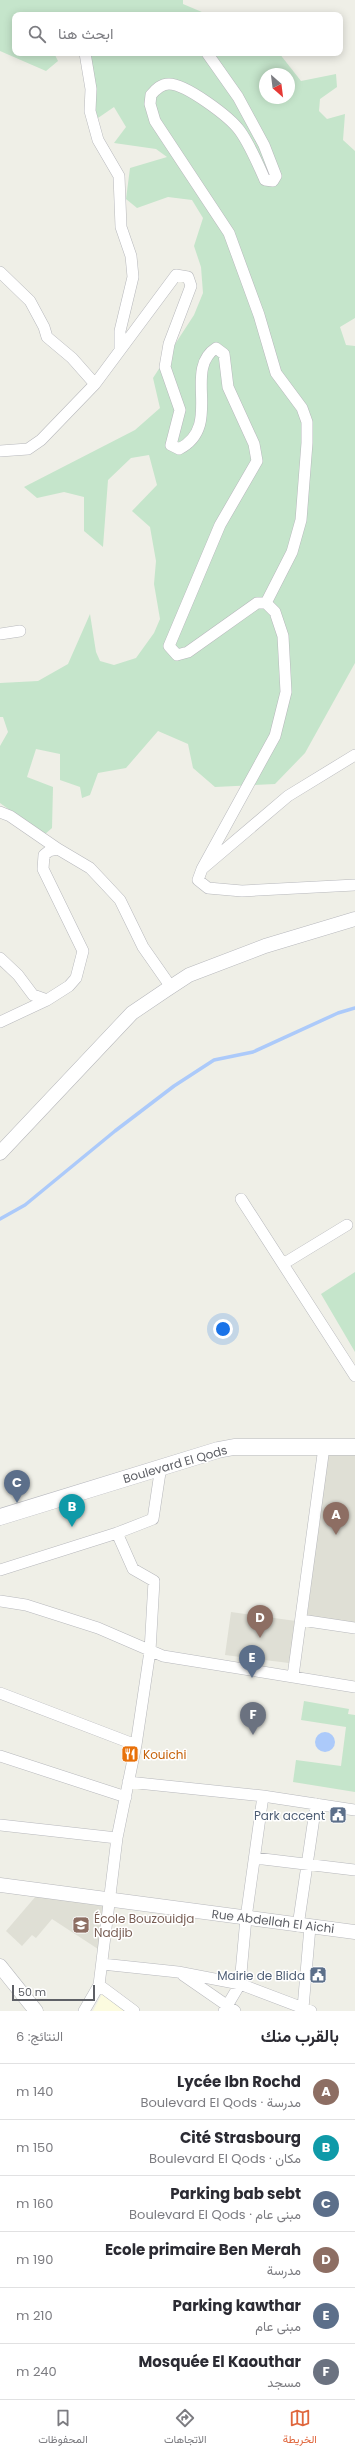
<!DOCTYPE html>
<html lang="ar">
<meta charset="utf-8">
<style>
body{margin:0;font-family:Poppins,Vazirmatn,sans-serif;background:#f2f2f3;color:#2b2b33;direction:rtl}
.compass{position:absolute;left:259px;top:68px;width:36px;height:36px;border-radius:50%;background:#fff;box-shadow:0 2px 10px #0003;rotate:152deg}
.scale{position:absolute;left:12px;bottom:10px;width:83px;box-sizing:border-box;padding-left:4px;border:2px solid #5e6066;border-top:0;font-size:11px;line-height:14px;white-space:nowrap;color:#5e6066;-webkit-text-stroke:3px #fff;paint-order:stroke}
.you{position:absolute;left:223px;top:1329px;width:14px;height:14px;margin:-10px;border:3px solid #fff;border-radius:50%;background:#1a73e8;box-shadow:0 0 0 6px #1a73e833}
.badge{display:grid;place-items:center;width:26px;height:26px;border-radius:50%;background:#e0663c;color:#fff;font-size:13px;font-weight:700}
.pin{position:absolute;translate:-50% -33px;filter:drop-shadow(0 1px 2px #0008)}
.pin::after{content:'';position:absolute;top:21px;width:14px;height:12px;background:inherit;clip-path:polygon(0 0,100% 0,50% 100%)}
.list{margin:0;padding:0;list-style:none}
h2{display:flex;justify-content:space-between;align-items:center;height:52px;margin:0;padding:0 16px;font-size:17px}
h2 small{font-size:13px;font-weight:400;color:#7c7c81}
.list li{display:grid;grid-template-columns:26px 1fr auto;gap:12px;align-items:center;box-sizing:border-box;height:56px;padding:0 16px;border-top:1px solid #e1e1e2}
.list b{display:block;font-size:15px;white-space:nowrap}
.list p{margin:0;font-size:13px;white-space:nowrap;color:#7c7c81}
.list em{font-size:13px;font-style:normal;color:#7c7c81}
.icon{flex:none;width:22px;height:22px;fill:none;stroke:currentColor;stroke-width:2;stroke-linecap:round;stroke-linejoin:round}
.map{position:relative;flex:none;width:355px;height:2011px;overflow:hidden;direction:ltr}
.search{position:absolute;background:#fff;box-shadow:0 2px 10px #0003;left:12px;right:12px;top:12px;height:44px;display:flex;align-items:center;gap:10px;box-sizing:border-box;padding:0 14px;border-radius:8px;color:#7c7c81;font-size:15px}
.sheet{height:388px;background:#fff}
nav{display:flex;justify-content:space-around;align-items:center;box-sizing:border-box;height:56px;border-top:1px solid #e1e1e2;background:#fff;font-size:11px;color:#7c7c81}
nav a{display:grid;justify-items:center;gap:2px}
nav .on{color:#e0663c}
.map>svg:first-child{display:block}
</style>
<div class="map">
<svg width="355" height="2011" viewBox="0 0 355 2011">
<rect width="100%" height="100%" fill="#efefe7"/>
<path fill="#fcfbdf" d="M102 1994 125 2011H93Z"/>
<path fill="#dfdfd5" d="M328 1453H355V1624L307 1617Z
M231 1612 296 1621 289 1663 225 1655Z
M36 1896 103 1906 98 1949 52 1919 36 1938 32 1935 22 1946 6 1931Z"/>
<path fill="#c5e5cb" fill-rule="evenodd" d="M0 0H183V4L209 15H15V53H54L58 61 46 71 0 51Z
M84 53H279L301 81 336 74 337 87 320 99 319 111 327 119 345 114 343 140 355 151V318L340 327 346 345 355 346V663L305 753 275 784 215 787 193 768 188 744 158 731 126 768 98 773 90 795 82 798 80 787 60 780V754L36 749 27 777 53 787 52 828 44 835 0 803V746L8 732 3 717H0V683L38 681 68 664 90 614 96 652 100 661 114 665 136 658 154 633 160 619 154 584 156 561 150 527 132 511 157 485 149 455 131 458 108 480 103 547 84 531V497L64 492 37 498 24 487 135 430 160 408 153 378 194 315 203 293 201 267 194 246 203 218 192 200 168 197 137 208 126 199 130 168 167 157 156 149 114 143 126 127 114 107 98 118 86 90ZM265 74H289V98H265Z
M355 1272V1352L321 1294Z
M304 1701 349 1709 348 1714 355 1715V1792L293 1782 296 1760 341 1766 346 1727 301 1720Z"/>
<path fill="#accafa" d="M315 1742a10 10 0 1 1 20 0a10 10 0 1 1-20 0Z"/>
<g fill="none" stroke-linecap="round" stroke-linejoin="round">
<path stroke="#accafa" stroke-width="3.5" d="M0 1219 25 1205 115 1131 174 1086 214 1060 253 1052 338 1013 355 1008"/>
<g stroke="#b7b8bc" stroke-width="12">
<path id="minor" d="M85 53 91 89 90 111 98 140 119 176 121 227 131 256 133 277 120 331V349
M207 53 238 97 264 145 276 176 273 181 265 180C258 164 250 145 240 131 230 117 186 84 169 84 161 84 156 89 151 95L150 104 155 121 229 233 259 315 276 373 302 408 307 422V443L301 520 292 552 266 603
M0 272 30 301 44 327 47 337 72 358 95 384
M0 451 28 449 41 440 95 384 176 275 188 277 191 286 169 344 165 367 180 410 171 445 179 449C224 426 182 370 216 348L224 354 228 387 254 444 257 461 220 525 169 646 177 655 188 652 257 603H266L275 612 283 636 286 692 275 736 202 869
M0 634 20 631
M355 755 288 796 202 869 198 880 208 888 242 891 355 885
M0 812 10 816 58 849
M0 958 18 975 33 995 47 1000 69 986 76 978 83 951 43 869 44 855 49 851 58 849 90 868 106 885 120 900 143 947 171 987
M0 1022 47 1000
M241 1199 355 1376
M283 1264 347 1225
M117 1533 153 1519 161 1466
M0 1570 117 1533 133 1569 154 1581 150 1651 136 1745 117 1838 99 1985 84 2011
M0 1601 26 1605 98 1628 163 1656 355 1687
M301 1620 355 1628
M293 1676 324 1447
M0 1693 136 1745
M0 1756 126 1797
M128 1782 263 1796 355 1810
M0 1825 117 1838
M255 1858 355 1870
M298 1926 316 1804
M102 1964 178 1972 240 1984 311 2011
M183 1975 235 2011
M99 1985 134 2011
M303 2008 310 1927
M224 2011 240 1984 246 1918 263 1796"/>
</g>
<g stroke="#b7b8bc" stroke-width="15">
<path id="tertiary" d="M0 1153 132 1013 166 990 189 975 265 946 355 919
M0 1885 355 1932
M0 1966 36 2011"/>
</g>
<g stroke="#b8b9bf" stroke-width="17">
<path id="secondary" d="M0 1517 218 1450 234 1447H355"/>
</g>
<use href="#minor" stroke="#fff" stroke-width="11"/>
<use href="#tertiary" stroke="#fff" stroke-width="14"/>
<use href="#secondary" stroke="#fff" stroke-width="16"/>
</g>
<defs>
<g id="restaurant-square" transform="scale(0.9)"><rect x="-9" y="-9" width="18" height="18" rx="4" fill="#e8710a" stroke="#fff"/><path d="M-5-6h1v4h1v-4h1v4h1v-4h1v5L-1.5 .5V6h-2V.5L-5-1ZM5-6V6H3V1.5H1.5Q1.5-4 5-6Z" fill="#fff"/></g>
<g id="civic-square" transform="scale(0.9)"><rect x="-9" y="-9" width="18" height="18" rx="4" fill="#5c6f8a" stroke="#fff"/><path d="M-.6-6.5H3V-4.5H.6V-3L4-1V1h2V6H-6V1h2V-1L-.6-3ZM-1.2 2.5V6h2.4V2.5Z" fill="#fff"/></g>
<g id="school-square" transform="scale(0.9)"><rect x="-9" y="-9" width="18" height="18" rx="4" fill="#8d6e63" stroke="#fff"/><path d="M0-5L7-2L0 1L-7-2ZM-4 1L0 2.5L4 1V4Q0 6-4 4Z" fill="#fff"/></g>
</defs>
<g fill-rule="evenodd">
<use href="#restaurant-square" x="130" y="1754"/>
<use href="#civic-square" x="338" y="1815"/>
<use href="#school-square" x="81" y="1925"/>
<use href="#civic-square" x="318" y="1975"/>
</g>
<g text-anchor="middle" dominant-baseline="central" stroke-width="3" stroke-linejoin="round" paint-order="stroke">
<g font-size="12" fill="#5e6066" stroke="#fff">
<text transform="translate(175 1464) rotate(-16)">Boulevard El Qods</text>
<text transform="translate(273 1921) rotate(7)">Rue Abdellah El Aichi</text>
</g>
<g font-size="12" fill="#c56008" stroke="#fff" text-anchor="start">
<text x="143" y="1754">Kouichi</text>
</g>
<g font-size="12" fill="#4e5e75" stroke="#fff" text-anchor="end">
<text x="325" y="1815">Park accent</text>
<text x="305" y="1975">Mairie de Blida</text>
</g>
<g font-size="12" fill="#785e54" stroke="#fff" text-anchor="start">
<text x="94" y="1918">École Bouzouidja<tspan x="94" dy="14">Nadjib</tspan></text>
</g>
</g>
</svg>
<svg class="compass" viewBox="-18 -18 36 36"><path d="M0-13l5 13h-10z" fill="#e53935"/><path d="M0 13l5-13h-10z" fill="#7c7c81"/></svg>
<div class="scale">50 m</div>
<div class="you"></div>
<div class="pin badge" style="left:336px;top:1535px;background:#8d6e63">A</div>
<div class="pin badge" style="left:72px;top:1527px;background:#0f9aa8">B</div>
<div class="pin badge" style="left:17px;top:1503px;background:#5c6f8a">C</div>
<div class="pin badge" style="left:260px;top:1638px;background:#8d6e63">D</div>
<div class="pin badge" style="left:252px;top:1678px;background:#5c6f8a">E</div>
<div class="pin badge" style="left:253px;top:1735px;background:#6b7280">F</div>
<div class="search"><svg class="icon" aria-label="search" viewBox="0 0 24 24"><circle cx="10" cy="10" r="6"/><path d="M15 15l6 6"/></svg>ابحث هنا</div>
</div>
<section class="sheet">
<h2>بالقرب منك<small>النتائج: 6</small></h2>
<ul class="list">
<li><span class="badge" style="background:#8d6e63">A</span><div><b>Lycée Ibn Rochd</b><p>مدرسة · Boulevard El Qods</p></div><em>140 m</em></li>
<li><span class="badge" style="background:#0f9aa8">B</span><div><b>Cité Strasbourg</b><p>مكان · Boulevard El Qods</p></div><em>150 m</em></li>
<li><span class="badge" style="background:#5c6f8a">C</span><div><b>Parking bab sebt</b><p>مبنى عام · Boulevard El Qods</p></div><em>160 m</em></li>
<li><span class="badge" style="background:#8d6e63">D</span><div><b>Ecole primaire Ben Merah</b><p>مدرسة</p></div><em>190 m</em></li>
<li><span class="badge" style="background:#5c6f8a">E</span><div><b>Parking kawthar</b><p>مبنى عام</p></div><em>210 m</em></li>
<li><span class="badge" style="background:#6b7280">F</span><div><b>Mosquée El Kaouthar</b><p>مسجد</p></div><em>240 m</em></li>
</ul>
</section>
<nav>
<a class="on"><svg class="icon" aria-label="map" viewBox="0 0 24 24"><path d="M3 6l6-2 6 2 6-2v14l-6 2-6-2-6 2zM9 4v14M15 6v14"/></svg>الخريطة</a>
<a><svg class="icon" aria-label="directions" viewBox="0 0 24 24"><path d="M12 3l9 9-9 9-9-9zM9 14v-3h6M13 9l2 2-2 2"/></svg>الاتجاهات</a>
<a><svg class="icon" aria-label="saved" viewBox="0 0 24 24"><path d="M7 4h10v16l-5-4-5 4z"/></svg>المحفوظات</a>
</nav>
